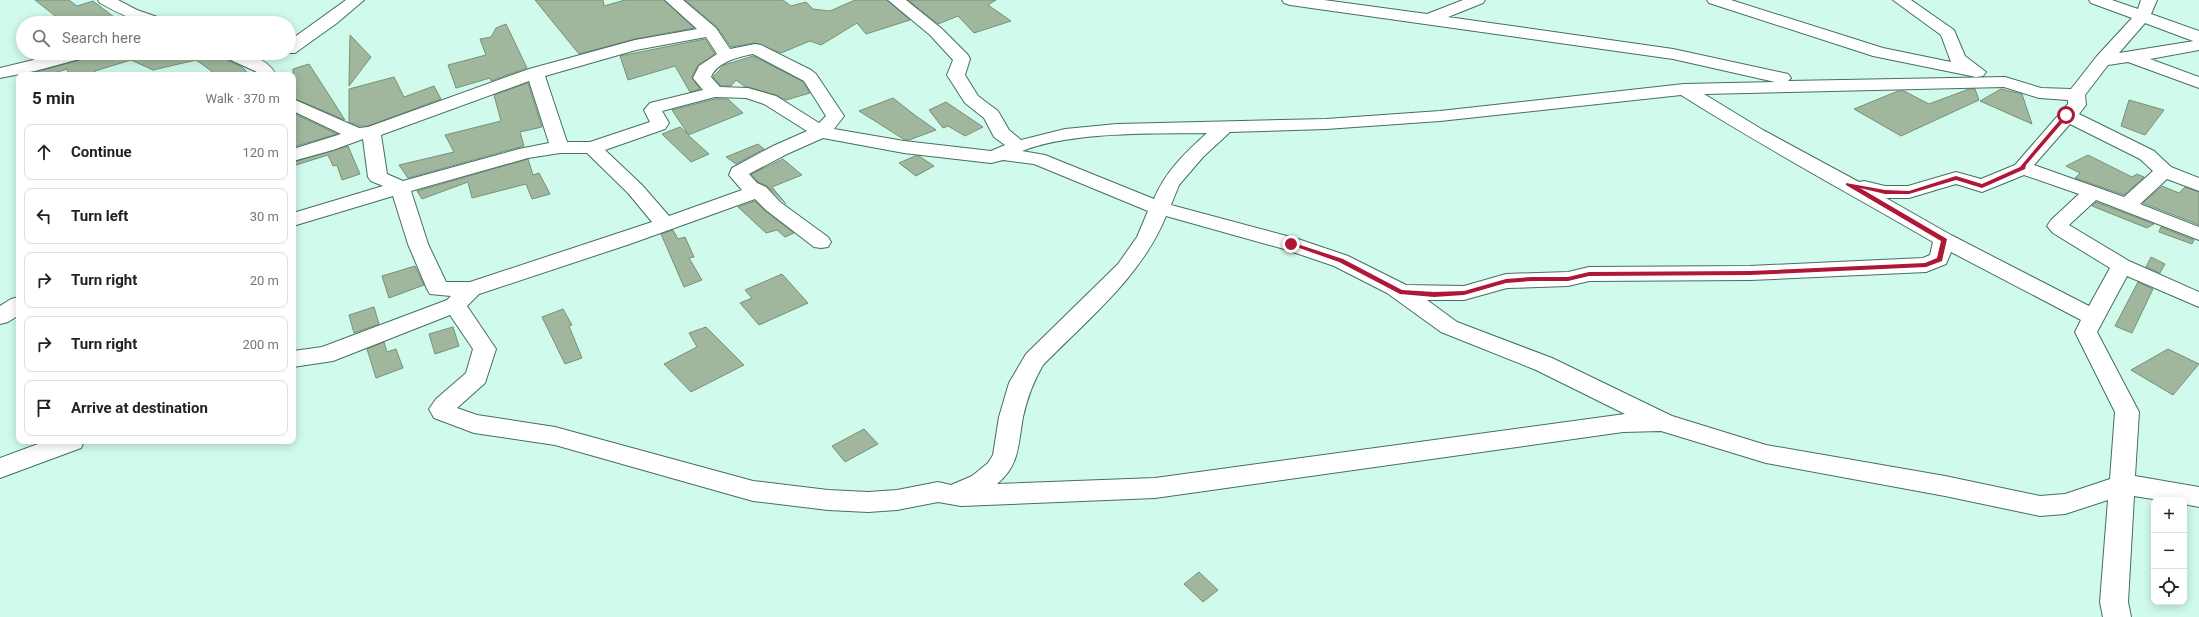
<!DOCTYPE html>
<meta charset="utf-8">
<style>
body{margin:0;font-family:Roboto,sans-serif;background:#f2f2f2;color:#222}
.controls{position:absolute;right:12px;bottom:12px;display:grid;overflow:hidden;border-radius:8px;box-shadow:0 2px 10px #0003}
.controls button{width:36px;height:36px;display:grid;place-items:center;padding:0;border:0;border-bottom:1px solid #e0e0e0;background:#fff;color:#222;font:20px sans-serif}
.stop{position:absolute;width:12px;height:12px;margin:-9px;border:3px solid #ad1836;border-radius:50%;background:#fff}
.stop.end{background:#ad1836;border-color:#fff;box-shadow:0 1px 4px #0008}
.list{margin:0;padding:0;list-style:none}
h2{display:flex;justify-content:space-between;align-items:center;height:52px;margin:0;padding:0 16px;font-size:17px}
h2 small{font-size:13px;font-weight:400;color:#767676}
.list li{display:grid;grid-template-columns:26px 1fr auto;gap:12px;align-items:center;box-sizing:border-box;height:56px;margin:0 8px 8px;padding:0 8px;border:1px solid #e0e0e0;border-radius:8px}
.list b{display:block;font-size:15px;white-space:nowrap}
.list em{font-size:13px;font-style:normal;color:#767676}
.icon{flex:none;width:22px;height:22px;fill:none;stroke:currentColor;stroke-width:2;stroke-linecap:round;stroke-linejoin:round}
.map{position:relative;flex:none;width:2199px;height:617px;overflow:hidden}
.search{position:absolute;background:#fff;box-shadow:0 2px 10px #0003;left:16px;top:16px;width:280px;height:44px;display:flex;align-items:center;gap:10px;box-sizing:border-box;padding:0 14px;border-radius:22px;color:#767676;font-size:15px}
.panel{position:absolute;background:#fff;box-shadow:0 2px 10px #0003;left:16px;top:72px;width:280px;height:372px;border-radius:8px}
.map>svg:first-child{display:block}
</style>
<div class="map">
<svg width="2199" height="617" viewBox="0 0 2199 617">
<rect width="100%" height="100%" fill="#cffaec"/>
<path fill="#a0b69d" stroke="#789175" d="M35 0H69L77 6 93 1 122 23H64Z
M535 0H603L604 6 625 0H664L694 28 635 39 579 54Z
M685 0H783L791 6 806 2 813 9 830 11 855 0H887L910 20 866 34 857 23 821 45 810 41 781 53 755 43 731 47 717 27Z
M908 0H996L988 5 1011 21 974 33 958 16 938 24Z
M506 24 527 68 491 81 490 78 456 88 448 65 486 55 480 39 491 37 496 28Z
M350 35 371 57 349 86Z
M705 39 715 54 698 65 692 77 700 89 690 92 675 66 628 80 620 56Z
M29 53H56L31 59Z
M90 53H221L223 58 242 67 250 75H217L196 60 153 70 131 60 95 71 97 75H69L67 69 48 75H37L36 72 87 58Z
M753 56 802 81 810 93 786 100 776 95 744 86 736 80 731 86H721L713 77 724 65Z
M309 64 329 95 345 120 293 98V69Z
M394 77 404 97 434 86 441 99 368 126H359L349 122V89Z
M528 83 542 127 520 132 524 146 408 178 399 165 454 152 445 135 501 121 494 95Z
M1969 89H1975L1979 100 1901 136 1854 109 1898 91H1904L1929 104Z
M2001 89 2022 94 2032 124 1980 101Z
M893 98 916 116 936 130 909 140H905L859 111Z
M715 99H728L743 113 688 135 709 154 691 162 662 134 680 127 688 134 672 110Z
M2129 100 2164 110 2145 135 2121 126Z
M946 102 983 127 965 136 948 126 943 128 929 110Z
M293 113 337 134 293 147Z
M758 144 764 149 736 164 726 157Z
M348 146 360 174 342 180 337 165 333 166 328 155 293 166V162Z
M2088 155 2132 177 2137 174 2144 177 2124 195 2075 178 2080 173 2066 166Z
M915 156H919L934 166 916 176 899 163Z
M528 159 533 175 539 173 550 194 532 199 526 184 472 198 468 182 422 199 417 191Z
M783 159 802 175 772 187 786 204 767 186 758 182 751 174Z
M2162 186 2179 193 2185 187 2199 192V225L2143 203Z
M755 201 765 211 794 233 785 237 777 230 766 233 738 207Z
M2096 202 2154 224 2147 228 2092 206Z
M2161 227 2194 240 2192 244 2159 232Z
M673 230 678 239 685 237 694 257 689 258 702 280 684 287 661 234Z
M2151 257 2165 264 2160 273 2146 267Z
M415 266 424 285 389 298 382 276Z
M782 274 808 303 759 325 740 303 752 298 745 290Z
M2138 282 2153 289 2132 333 2115 326Z
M374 307 379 324 354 333 349 315Z
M563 309 572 325 569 326 582 358 565 364 542 317Z
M453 327 459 346 435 354 429 334Z
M706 327 744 365 691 392 664 364 697 347 689 333Z
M384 342 387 352 396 349 403 368 376 378 367 349Z
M2168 349 2199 364 2173 395 2131 370Z
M864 429 878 444 845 462 832 446Z
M1199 572 1218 590 1203 602 1184 584Z"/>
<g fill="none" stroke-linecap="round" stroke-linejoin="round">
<g stroke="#466e62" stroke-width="2">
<path id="street" d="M98 0H118L137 10 166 20 168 23C137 23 128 18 100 3Z
M346 0H364L337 23 295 53H285H289V41Z
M665 0H683L716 28 730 49 755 44 761 45 811 70 816 74 844 116 834 129 904 141 991 151 1005 145 994 137 984 118 965 103 947 75 953 60 930 35 888 0H906L942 29 968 55 970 59 965 75 978 96 998 111 1009 130 1021 140 1065 129 1117 124 1326 119 1440 111 1684 84 1775 82 1673 59 1290 5 1284 3 1282 0H1324L1427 14 1463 0H1485L1483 3 1448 17 1673 49 1788 74 1791 78 1788 81 2005 77 2041 88 2071 89 2097 56 2132 18 2091 3 2089 0H2112L2138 9 2141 0H2157L2151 14 2199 31V50L2150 59 2199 77V88L2128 62 2108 65 2085 95 2086 105 2079 114 2154 151 2171 167 2199 178V191L2167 179 2140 204 2199 227V240L2096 200 2069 225 2129 261 2199 292V307L2127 276 2097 332 2139 412 2135 476 2199 487V507L2184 504V500H2159L2134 496 2128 602 2131 617H2103L2100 602 2108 500 2065 514 2040 516 1945 496 1766 463 1661 431 1623 432 1155 498 961 506 938 502 897 510 868 512 828 510 753 501 555 445 474 433 434 418 429 409 436 399 466 373 473 349 450 315 333 361 293 367V351L322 347 447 300 451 296 430 294 427 289 408 244 393 196 293 226V213L383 186 371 181 368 177 363 139 333 150 293 161V149L341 134 293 111V99L359 128 368 127 529 69 635 40 697 29ZM2145 23 2193 41H2194L2119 53ZM706 37 717 54 699 66 693 78 703 90 650 103 644 110 650 122 590 142H567L545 76 636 50ZM753 54 804 81 826 116 819 123 776 96 748 88 720 87 711 77C717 62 738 57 753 54ZM529 81 549 143 519 149 403 181 387 174 381 135ZM2004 87 2039 98 2068 100V104L2015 165 1981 179 1956 172 1908 186H1885L1864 181 1859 182 1763 130 1704 94ZM1681 95C1763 147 1849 193 1933 242L1930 255 1923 258 1750 266 1589 267 1568 272 1506 274 1464 286 1406 285 1348 256 1298 239 1171 205 1179 185 1203 157 1230 132 1326 129 1440 121ZM715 97 746 98 764 104 807 131 773 146 732 168 729 175 742 190 669 216 642 185 605 150 665 129 669 123 662 111ZM2070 124 2140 159 2153 171 2124 197 2034 165ZM1207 133C1186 152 1165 172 1154 199L1045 155 1022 151C1072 131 1153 134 1207 133ZM823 138 904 153 991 163 1003 160 1034 164 1148 211 1137 237 1118 264 1026 354 1009 383 999 417 993 455 988 463 972 476 951 485 938 482 897 490 868 492 828 490 753 481 555 427 477 415 457 408 485 383 496 349 467 306 479 294 630 244 755 199 766 210 814 247 821 248 828 247 831 242 828 237 780 202 766 187 757 183 749 174 787 154ZM560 153H587L628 193 652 222 470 282H446L428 244 411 191 528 158ZM2024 175 2079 194 2051 220 2047 226 2053 233 2110 268 2089 306 1951 235 1886 198H1909L1956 184 1982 192ZM1166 216 1284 249 1334 266 1387 293 1441 332 1536 370 1625 414 1155 478 997 484C1020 465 1018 444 1023 417 1027 399 1033 382 1043 365 1087 320 1142 276 1166 216ZM1951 252 2081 320 2075 332 2115 412 2110 479 2065 494 2040 496 1945 476 1766 445 1672 416 1552 358 1457 322 1427 300H1464L1507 288 1568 286 1589 281 1750 280 1926 272 1946 264Z
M1707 0H1731L1883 48 1951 62 1941 35 1893 0H1911L1954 30 1965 56 1986 72 1983 76 1976 77 1873 56 1709 3Z
M62 53H89L87 57 35 71 0 78V68Z
M222 53C241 53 266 55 276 75H258L257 72 224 57Z
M19 297V315L8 322 0 324V306L11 299Z
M46 441H84L81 448 0 478V458Z"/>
</g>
<use href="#street" fill="#fff" fill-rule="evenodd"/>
</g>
<path fill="#ad1836" d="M2065 114 2069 115 2026 165 2025 169 1982 188 1956 180 1909 194H1885L1860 188 1947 239 1942 261 1926 267 1750 275 1589 276 1568 281H1531L1506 283 1464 295 1434 297 1400 294 1339 262 1288 244 1294 243 1343 259 1402 290 1434 292 1464 291 1506 279 1531 277H1568L1589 272 1750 271 1925 263 1937 258 1941 241 1846 185V183L1885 190 1909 191 1956 176 1982 184 2020 167Z"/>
</svg>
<div class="controls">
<button>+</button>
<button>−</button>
<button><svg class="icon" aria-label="locate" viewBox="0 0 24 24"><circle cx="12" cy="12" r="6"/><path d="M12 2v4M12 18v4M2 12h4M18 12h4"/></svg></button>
</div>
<div class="stop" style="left:2066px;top:115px"></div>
<div class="stop end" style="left:1291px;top:244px"></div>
<div class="search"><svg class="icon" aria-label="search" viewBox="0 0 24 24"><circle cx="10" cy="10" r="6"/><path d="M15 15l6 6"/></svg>Search here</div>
<section class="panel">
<h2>5 min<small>Walk · 370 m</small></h2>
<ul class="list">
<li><svg class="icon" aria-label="ahead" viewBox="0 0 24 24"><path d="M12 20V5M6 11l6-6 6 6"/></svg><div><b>Continue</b></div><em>120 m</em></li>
<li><svg class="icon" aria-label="left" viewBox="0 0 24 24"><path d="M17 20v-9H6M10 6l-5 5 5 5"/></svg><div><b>Turn left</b></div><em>30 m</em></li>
<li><svg class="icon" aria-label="right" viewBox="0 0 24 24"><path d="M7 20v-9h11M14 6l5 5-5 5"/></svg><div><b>Turn right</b></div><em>20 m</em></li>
<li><svg class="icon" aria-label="right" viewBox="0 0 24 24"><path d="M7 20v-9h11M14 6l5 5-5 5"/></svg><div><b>Turn right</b></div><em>200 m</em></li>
<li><svg class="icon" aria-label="arrive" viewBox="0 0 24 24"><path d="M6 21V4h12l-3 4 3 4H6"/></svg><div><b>Arrive at destination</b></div></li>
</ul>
</section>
</div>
